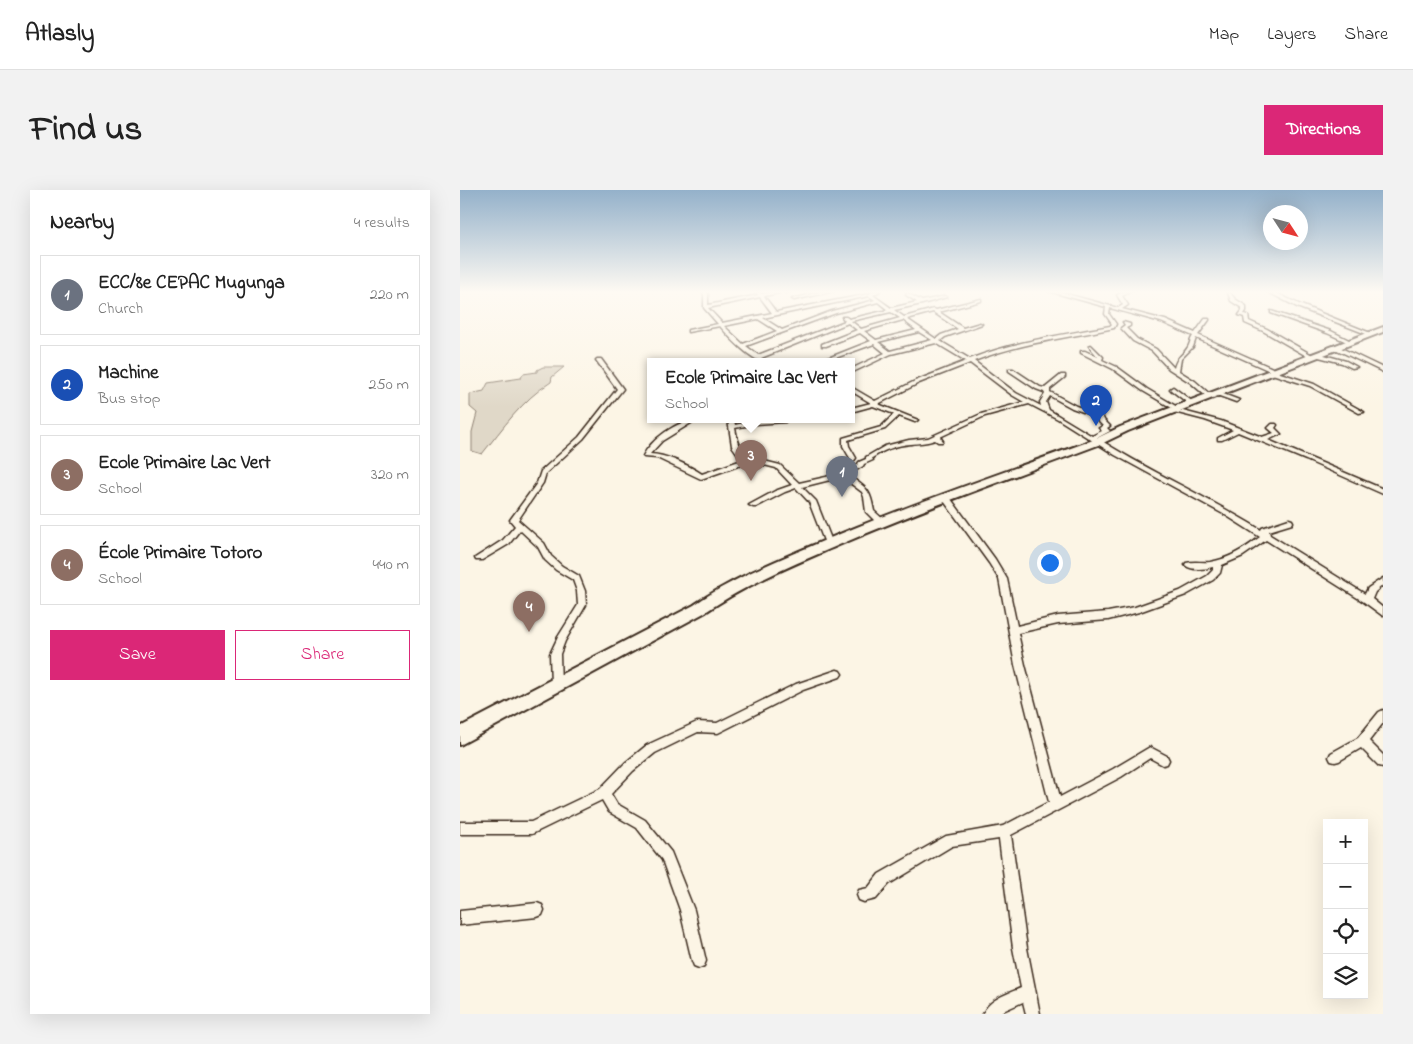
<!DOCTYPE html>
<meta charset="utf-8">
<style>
body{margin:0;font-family:"Indie Flower",sans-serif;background:#f2f2f2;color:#222}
.controls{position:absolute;right:15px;bottom:15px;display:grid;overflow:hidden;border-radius:0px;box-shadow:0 5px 20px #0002}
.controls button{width:45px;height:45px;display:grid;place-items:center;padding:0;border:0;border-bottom:1px solid #e0e0e0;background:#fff;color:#222;font:25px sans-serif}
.compass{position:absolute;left:803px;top:15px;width:45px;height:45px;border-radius:50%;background:#fff;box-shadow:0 5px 20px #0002;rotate:126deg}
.you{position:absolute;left:589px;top:372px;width:18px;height:18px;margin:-12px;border:4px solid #fff;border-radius:50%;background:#1a73e8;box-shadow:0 0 0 8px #1a73e833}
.badge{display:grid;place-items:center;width:32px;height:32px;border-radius:50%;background:#db2777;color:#fff;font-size:16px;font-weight:700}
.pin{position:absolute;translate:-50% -41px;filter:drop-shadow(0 1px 2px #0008)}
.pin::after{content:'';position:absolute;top:26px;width:18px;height:15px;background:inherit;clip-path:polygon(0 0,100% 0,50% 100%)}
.popup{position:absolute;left:187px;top:168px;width:208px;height:65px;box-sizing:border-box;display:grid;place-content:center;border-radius:0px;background:#fff;filter:drop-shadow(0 1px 4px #0005);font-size:16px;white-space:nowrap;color:#767676}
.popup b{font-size:19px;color:#222}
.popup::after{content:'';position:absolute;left:50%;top:100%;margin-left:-10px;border:10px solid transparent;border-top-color:#fff}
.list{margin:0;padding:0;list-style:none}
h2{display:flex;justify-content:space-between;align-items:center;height:65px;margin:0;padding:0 20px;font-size:21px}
h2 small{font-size:16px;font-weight:400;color:#767676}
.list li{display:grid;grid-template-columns:32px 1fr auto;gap:15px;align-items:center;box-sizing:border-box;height:80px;margin:0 10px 10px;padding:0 10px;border:1px solid #e0e0e0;border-radius:0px}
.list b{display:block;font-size:19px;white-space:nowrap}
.list p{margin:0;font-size:16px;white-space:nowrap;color:#767676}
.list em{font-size:16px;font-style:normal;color:#767676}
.actions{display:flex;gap:10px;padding:15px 20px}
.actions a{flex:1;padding:11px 0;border:1px solid #db2777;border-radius:0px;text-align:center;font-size:18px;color:#db2777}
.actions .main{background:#db2777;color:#fff}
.icon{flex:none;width:28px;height:28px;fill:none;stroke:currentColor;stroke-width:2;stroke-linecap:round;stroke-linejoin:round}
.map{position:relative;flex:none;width:923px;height:824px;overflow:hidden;border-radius:0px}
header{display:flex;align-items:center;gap:30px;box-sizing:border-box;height:70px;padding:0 25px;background:#fff;border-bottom:1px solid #e0e0e0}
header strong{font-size:24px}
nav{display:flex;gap:28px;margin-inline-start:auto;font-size:18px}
.intro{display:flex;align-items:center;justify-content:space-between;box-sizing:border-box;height:120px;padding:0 30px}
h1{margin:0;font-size:35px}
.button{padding:12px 22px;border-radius:0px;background:#db2777;color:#fff;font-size:18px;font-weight:700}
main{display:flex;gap:30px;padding:0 30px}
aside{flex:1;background:#fff;border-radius:0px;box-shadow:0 5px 20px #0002}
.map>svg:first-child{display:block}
</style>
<header>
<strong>Atlasly</strong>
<nav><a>Map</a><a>Layers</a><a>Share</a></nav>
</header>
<div class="intro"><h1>Find us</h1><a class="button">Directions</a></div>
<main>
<aside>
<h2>Nearby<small>4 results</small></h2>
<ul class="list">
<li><span class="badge" style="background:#6b7280">1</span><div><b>ECC/8e CEPAC Mugunga</b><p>Church</p></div><em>220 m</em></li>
<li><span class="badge" style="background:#1a4fb4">2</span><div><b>Machine</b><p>Bus stop</p></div><em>250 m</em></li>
<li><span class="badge" style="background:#8d6e63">3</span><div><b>Ecole Primaire Lac Vert</b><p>School</p></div><em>320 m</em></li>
<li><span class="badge" style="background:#8d6e63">4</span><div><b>École Primaire Totoro</b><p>School</p></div><em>440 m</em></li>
</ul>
<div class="actions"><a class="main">Save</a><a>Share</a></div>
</aside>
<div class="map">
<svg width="923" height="824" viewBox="0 0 923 824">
<rect width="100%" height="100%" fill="#fcf5e5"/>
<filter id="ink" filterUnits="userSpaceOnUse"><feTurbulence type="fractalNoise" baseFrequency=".02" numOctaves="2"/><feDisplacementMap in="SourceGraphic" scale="10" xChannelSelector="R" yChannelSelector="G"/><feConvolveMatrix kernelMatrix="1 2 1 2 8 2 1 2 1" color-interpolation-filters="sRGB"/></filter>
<g filter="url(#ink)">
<path fill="#e0d8c8" stroke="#8e8173" d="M83 177H104L92 187 91 192C62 210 43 238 22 264L12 261V242L17 223 10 217V204L24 201 28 193 61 188 63 184 77 182V180Z"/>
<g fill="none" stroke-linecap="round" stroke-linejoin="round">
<g stroke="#3b2a1e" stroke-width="3">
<path id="minor" d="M241 101H246L248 104V115L298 105 297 103 299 102 302 104 320 101 319 103 304 106 316 122 409 104 414 101H420L413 105 431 118 457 112 446 105 447 103 462 111 485 106 487 107 462 114 434 120 444 127 474 119 476 120 521 109V111L479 122 503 138 520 133 522 134 485 147 480 151 510 169C555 151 603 145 650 136L652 134 645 124 646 117 588 101H596L658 118 663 115 657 105 666 101H672L662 106 668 115 662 119 705 130 735 143 745 129H749V130L738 145 817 180V182L854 194 904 222 899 223 850 196 809 183 810 181 736 148 733 157 721 169 719 181 735 191 752 206 747 207 731 193 709 179 692 161 673 151 661 138 665 135 663 132 670 134V136L666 138 677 149 696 159 714 178C718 164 722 167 728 157 730 154 730 150 733 146L701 132 650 118 649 124 656 134 654 138C607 148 559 153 514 171L556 203 581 216 580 212 585 204 584 202 576 199 549 181V179H553L580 197 585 198 601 185H605V187L590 199V202L616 216 642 225 644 230 650 236 647 238 650 241 637 248C690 282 748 307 801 340L802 338 829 329 832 330 833 332 832 334 809 341 810 345 905 404 908 398 923 388V395L915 402 912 409 923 418V426L904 412 806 350 783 366 762 375 760 383 753 390 726 405 679 422 648 430 598 434 558 443 565 475 600 607 653 579 690 557 707 566 709 570 707 574 703 575 690 568 661 587 551 645 567 758 580 824H566L563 812 543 821 540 824H523C529 809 547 804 561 798L553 758 539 649 492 656 429 694 416 709 404 712 399 710 397 705 399 700 408 698 419 684 486 646 543 636 589 612 555 475 539 389 529 373 481 307 482 305H488L535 369 547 389 557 436 598 426 648 422 675 417 720 401 747 386 753 380V377C745 379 732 381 725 375L726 373C734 371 742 373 750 372 769 369 786 358 800 347L767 326 655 265 598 229 569 214 525 226 480 247 483 251 482 252H478L475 250C467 253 459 253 451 254 437 255 423 260 412 268L413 270 404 274 403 276 388 285C406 298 410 298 414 321L424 330 425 332 424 334H418L406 322 404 307 402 302 382 287 342 297 356 311 373 354 372 356H366L349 312 336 298 325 302 296 317H293L289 315 315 301 332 295 316 278 304 275 297 271 287 273 241 289 197 268 184 267 183 266C191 250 217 230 236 230L202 251 190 264C205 264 230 276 242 284L282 270 272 256 268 230H274L275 235 296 230H328L325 232 296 234 275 238C277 250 280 259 288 269L298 267 308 272 320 275 339 293 366 287 385 281 383 277 390 268 383 256V248L421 237 434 224 413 216 391 222V218L411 213 391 201V197L415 211 455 191 506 171 476 153 431 164 393 182 391 181V179L425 163 414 154 364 172H358L411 151 400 143 366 156H362V154L397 140 388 133 301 168 307 172C293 173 269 147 260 136L228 142V140L258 134 244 118V104ZM409 106 415 110 372 121 322 140 303 128ZM300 107 312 123 262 133 248 118ZM418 112 428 120 389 129 386 127H382L385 131 298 165 286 156 376 123ZM431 122 440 128 401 139 391 131ZM473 122 498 139 481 145 476 149 447 129ZM298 129 317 141 283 154 264 136ZM443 130 456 140 416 150 404 141ZM459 142 472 150 430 161 418 152ZM510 173 552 205 564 212 521 224 468 248 449 250 425 256 406 267V269L399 272 398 274 390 279 389 277 396 268 389 256 388 250 425 239 439 226 455 232 458 230 418 214 459 193ZM590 206 612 218 637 227 638 231 643 236 639 238 642 241 632 246 589 220 586 212Z
M324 101H331L326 103Z
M364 101H374L334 110 332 109Z
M806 101H812L841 115 913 144 909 145 837 117Z
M768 103H770L775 109 786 116V121L784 124 788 125 789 131 807 139 854 166V168H850L803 141 785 133 784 127 779 125 782 121V118L771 111Z
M811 121 871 141 893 152 889 153 867 143 811 123Z
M631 155 643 167 642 170 657 177 687 199 719 218V220L761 231 802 247 814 243 808 238 812 234H816L817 235 815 238 821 244 808 250 923 299V304L846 270 778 242 762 250H758V248L773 240 745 230 710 221 709 220 712 218 683 201 653 179 621 163V161H625L638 167 629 156Z
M875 157H879L923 178V182L875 159Z
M857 163 886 171 897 177 892 178 882 173 855 166V164Z
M137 169H141L163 199 123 249 86 283 83 293 58 330 84 353 91 366 102 376 119 386 125 401 126 415 105 451 100 464 101 495 100 498 96 499 92 498 91 495 90 464 98 447 118 415 117 401 113 390 96 380 85 370 78 357 60 340 49 354 22 370H16L15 368 43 350 55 336 50 330 77 293 81 281 119 247 157 199 136 170Z
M713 197 733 212V214H729L711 200 710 199Z
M754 202H758L779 210 776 212 754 204Z
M377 480 380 481 382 484 380 487 343 500 262 541 258 543 238 542 195 563 173 581 151 604 157 614 185 630 211 662 234 720 246 771 244 776 239 778 234 776 232 771 220 720 202 670 177 638 149 622 142 610 72 644H0V632H71L140 599 165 573 187 555 237 532 257 533 336 494Z
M923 520V533L909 551 923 565V577L919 576 901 558 879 571 875 572 871 571 869 567 871 563 898 548 919 522Z
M77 713 82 715 84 720 82 725 77 727 0 735V721Z"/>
</g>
<g stroke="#3b2a1e" stroke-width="4">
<path id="trunk" d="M923 137V142L668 241 641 254C553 287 465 318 379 355 333 375 286 394 244 423L0 555V537L234 415C276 386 323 368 370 348 456 312 545 282 633 250L660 237Z"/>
</g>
<use href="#minor" fill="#fcf5e5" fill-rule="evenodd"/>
<use href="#trunk" fill="#fcf5e5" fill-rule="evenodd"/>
</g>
</g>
<linearGradient id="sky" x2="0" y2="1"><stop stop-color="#94b1ca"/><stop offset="0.47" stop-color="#fefaf3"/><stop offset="1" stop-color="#fefaf3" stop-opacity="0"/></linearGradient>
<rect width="923" height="217" fill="url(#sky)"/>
</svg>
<div class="controls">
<button>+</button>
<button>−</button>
<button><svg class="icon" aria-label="locate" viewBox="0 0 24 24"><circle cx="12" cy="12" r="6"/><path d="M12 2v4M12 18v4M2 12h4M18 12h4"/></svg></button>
<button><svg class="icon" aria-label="layers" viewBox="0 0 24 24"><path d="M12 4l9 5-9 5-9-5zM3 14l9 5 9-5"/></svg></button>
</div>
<svg class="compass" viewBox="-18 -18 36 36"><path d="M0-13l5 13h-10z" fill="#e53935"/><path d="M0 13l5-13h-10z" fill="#767676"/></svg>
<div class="you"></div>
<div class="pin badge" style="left:382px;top:307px;background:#6b7280">1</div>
<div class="pin badge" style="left:636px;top:236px;background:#1a4fb4">2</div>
<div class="pin badge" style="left:291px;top:291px;background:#8d6e63">3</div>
<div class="popup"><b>Ecole Primaire Lac Vert</b>School</div>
<div class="pin badge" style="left:69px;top:442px;background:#8d6e63">4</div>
</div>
</main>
